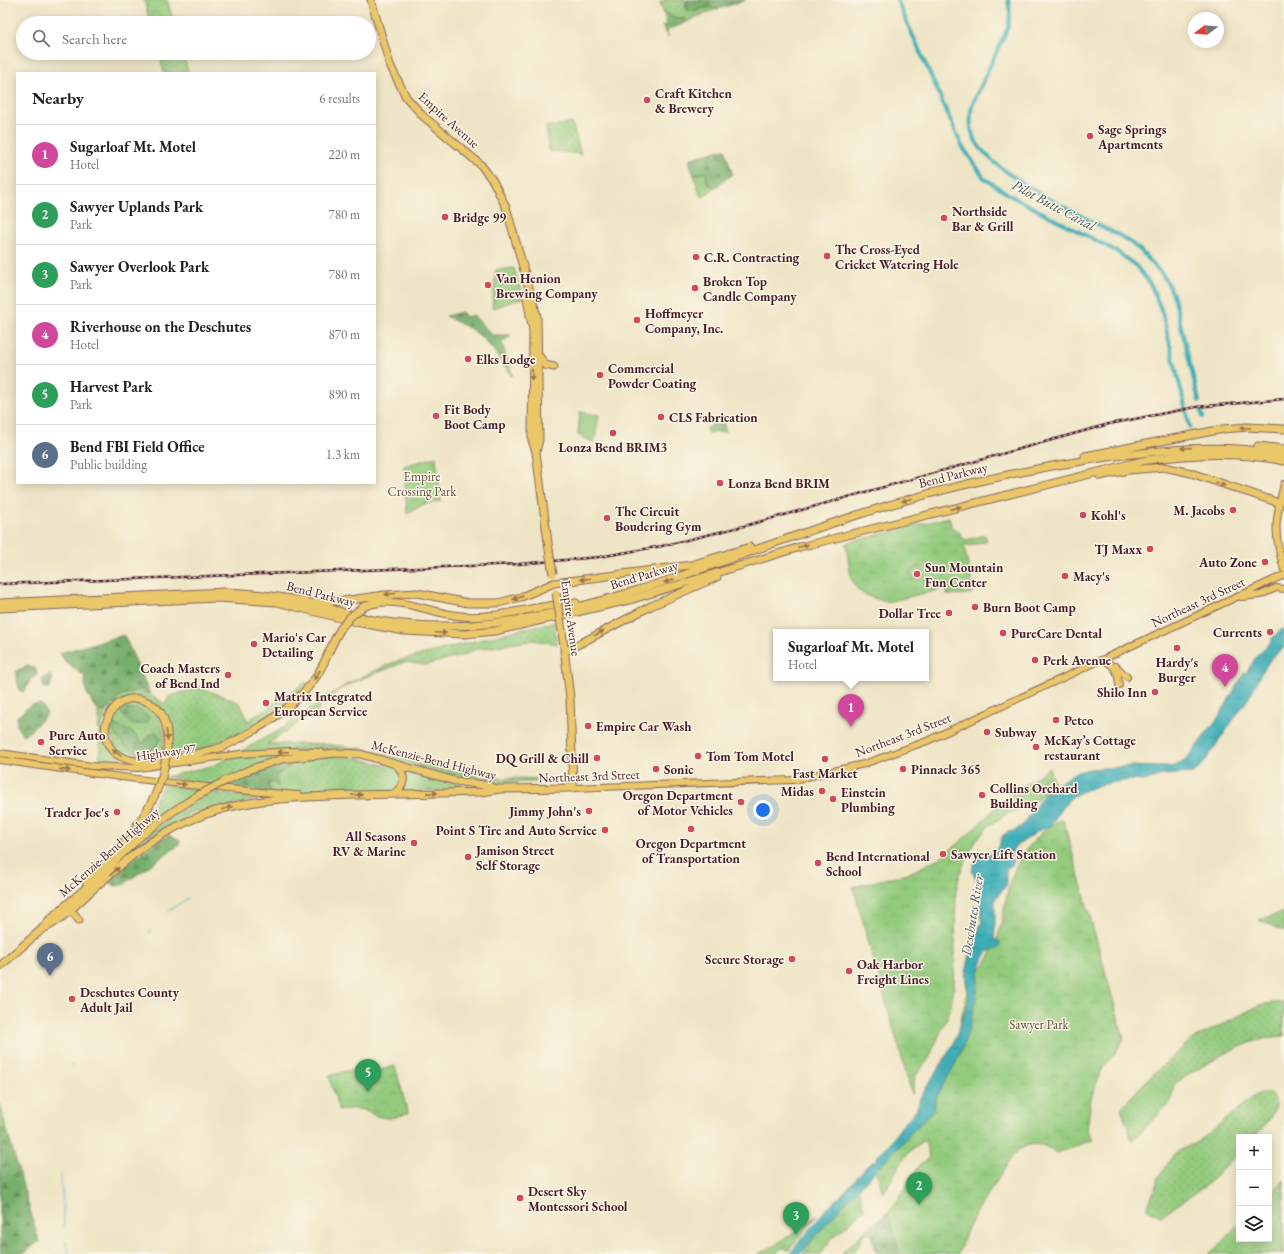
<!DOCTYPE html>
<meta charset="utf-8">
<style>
body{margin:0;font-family:"EB Garamond",serif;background:#f6f6f6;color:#202124}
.controls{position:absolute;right:12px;bottom:12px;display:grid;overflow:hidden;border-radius:0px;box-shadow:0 2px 10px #0003}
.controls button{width:36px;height:36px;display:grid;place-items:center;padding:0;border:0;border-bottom:1px solid #e0e0e0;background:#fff;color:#202124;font:20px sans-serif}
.compass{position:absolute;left:1188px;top:12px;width:36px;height:36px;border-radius:50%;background:#fff;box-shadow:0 2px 10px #0003;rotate:254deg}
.you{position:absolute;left:763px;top:810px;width:14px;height:14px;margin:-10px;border:3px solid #fff;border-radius:50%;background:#1a73e8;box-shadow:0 0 0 6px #1a73e833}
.badge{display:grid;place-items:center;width:26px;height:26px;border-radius:50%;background:#d1495b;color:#fff;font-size:13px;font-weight:700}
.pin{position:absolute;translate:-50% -33px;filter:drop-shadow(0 1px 2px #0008)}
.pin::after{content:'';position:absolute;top:21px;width:14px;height:12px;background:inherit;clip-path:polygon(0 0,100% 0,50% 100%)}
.popup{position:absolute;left:773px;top:629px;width:156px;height:52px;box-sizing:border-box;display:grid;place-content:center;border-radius:0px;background:#fff;filter:drop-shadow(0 1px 3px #0005);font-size:13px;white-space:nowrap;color:#757577}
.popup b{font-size:15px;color:#202124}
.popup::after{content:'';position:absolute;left:50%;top:100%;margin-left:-8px;border:8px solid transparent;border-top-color:#fff}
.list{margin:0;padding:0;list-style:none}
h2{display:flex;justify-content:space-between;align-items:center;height:52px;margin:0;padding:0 16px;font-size:17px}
h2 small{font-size:13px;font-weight:400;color:#757577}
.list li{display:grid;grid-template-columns:26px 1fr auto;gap:12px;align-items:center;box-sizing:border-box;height:60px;padding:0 16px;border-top:1px solid #e0e0e0}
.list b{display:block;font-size:15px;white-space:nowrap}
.list p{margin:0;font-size:13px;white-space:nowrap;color:#757577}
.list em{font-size:13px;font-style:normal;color:#757577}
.icon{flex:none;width:22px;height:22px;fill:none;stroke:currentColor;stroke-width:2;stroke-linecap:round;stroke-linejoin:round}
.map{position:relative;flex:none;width:1284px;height:1254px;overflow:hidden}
.search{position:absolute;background:#fff;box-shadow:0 2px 10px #0003;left:16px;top:16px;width:360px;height:44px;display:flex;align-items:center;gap:10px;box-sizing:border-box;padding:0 14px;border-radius:22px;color:#757577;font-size:15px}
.panel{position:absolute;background:#fff;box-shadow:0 2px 10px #0003;left:16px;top:72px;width:360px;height:412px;border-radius:0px}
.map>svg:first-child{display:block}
</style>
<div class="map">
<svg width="1284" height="1254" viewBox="0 0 1284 1254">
<defs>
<pattern id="grass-dots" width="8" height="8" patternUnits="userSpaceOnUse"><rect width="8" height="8" fill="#93ca7d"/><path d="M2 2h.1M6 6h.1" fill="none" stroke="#80ad6c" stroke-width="1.8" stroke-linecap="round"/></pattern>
<pattern id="forest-firs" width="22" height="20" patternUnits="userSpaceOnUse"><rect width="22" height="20" fill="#76ae6c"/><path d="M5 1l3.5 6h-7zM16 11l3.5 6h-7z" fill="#638d59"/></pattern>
<pattern id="park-crowns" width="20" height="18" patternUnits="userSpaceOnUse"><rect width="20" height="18" fill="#93ca7d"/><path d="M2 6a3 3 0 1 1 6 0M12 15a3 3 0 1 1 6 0" fill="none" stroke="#80ad6c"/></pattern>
<pattern id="water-ripples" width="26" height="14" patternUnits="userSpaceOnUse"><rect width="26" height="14" fill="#3daeb7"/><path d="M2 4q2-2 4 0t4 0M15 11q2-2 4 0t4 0" fill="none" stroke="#358d95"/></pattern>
</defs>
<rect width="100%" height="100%" fill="#fcf5e5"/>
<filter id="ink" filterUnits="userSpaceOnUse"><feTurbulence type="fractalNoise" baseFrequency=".025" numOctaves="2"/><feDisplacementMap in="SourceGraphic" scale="8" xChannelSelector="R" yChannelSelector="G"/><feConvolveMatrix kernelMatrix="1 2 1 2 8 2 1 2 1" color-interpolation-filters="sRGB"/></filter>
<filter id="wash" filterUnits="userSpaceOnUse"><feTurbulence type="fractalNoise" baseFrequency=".012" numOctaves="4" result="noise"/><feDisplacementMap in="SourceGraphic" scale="16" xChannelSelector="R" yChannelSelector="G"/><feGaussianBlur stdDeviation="0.9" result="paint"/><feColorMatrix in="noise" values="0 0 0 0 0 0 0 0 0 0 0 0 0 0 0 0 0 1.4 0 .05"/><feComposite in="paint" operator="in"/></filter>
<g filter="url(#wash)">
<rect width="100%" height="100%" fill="#efe5c6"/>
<path fill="url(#grass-dots)" stroke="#6e7454" d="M665 0H687L685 6 689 11 705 8 718 9 698 16 685 23V19L674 17 663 11 660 2Z
M572 123 581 154 549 151 546 127Z
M725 149 732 174 703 197 700 195 689 159Z
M514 268 523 298 492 308 496 270Z
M554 622 557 644 534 640 473 650 465 655 425 665 405 662 351 683 323 699 318 710 267 744H323L358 748 436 767 492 778 567 779 565 782H479L358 752 336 749H290L309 751 289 756 215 786 165 777 215 765 278 731 349 683 394 662 513 631Z
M306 682 308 685C287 707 240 736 211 746 198 751 183 754 169 756 174 722 167 719 143 697L114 705 119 696 140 689 165 704 170 696 199 687 240 703 248 721Z
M137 703C164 710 166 732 162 756 155 757 148 755 140 755 138 755 136 757 134 757 119 757 110 740 110 728L114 731 117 737 148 752 155 748 161 739 150 734 145 742 141 744C134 726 122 734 111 720L119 710 125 717 143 713 138 709 128 710 124 707Z
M98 708 100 711H106L102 725 105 743 132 764H100Z
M330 756 358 758 395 768 398 770 402 782 394 792 270 793 269 783 277 782 276 776 289 767 292 761Z
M404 771 438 780 478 788 402 792C407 785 406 779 404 771Z
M163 785 202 790 186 798 123 849 141 829Z
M211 792 262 798 204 812 200 810 188 813 185 820 140 846 138 845 162 823Z
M1284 912V931L1259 920Z
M1284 1002V1036C1247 1037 1204 1065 1174 1084L1171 1102 1132 1140 1121 1108 1146 1081 1191 1040 1262 1004Z
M1260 1093H1270C1284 1108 1265 1125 1254 1137H1239V1152L1207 1185 1161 1216 1147 1209 1159 1177 1174 1154 1203 1138 1252 1098Z
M0 1104 6 1127 0 1133Z
M1284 1180V1254H1209L1239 1224V1239H1269V1195Z"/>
<path fill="url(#forest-firs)" stroke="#60664c" d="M687 0H746L718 9 705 8 689 12 685 6Z
M663 11 674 17 685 19V23L667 30 668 37 662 26 667 25Z
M725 149 732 174 716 187 710 186 706 181V173H702L694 176 689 159Z
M462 312 466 317 473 315 492 335H511L502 343 513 376H511C500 360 490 342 474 331 465 325 455 322 446 316Z
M722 417 726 432 708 433 706 429Z
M124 635 150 694 140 689 119 696 114 705 106 711H100L94 706 86 691 84 675C73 669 66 664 60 653Z
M27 666 36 669 37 675 31 679 24 692 19 690 16 671Z
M50 674 53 679 50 688H44L42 680Z
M41 704 47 714 30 731 23 735 17 727V717L31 705Z
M124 707 128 710 138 709 149 717 148 722C131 728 129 723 119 710Z
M111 720C122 733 134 726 141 744L145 742 150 734 156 732 161 739C151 754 139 757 124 745 118 740 116 732 110 728Z
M292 761 289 767 276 776 278 787 273 782 269 783 270 793 226 787 268 768Z
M169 835 180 841 179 845 122 885 116 886 108 882C127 865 146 847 169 835Z
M6 1127 39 1241 23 1254H0V1133Z
M888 1213 900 1254H877L869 1227Z"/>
<path fill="url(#park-crowns)" stroke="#6e7454" d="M144 0H167L174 23H150Z
M159 53H182L189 73H164Z
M436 457 441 501 424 504 407 514 404 466Z
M949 517 952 529 959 531 962 538 966 540 985 535 987 541 964 547 974 592 969 594 947 595 946 588 887 602 870 597 859 591 851 579 846 543Z
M1049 768 1054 784 1032 803 1006 814 990 825 978 838 968 855 960 873 956 892 954 988 950 1011 928 1060 915 1077 912 1094 853 887 912 872 941 857 958 844 1004 800Z
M1063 819 1124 1039 1115 1053 1102 1069 1091 1098 1087 1130 1093 1140 1056 1153C1047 1145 1034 1141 1022 1148 1012 1153 1006 1167 1000 1176 983 1201 967 1225 958 1254H900L888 1213C904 1197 910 1170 929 1157L925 1140C903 1151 895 1175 883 1194L875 1166C911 1147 936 1090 959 1056 962 1042 958 1028 962 1014 965 1003 968 989 974 979 980 968 989 960 994 948 1002 928 1004 906 1009 886 1017 857 1037 831 1063 819Z
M395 1066 408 1113C402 1115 395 1118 389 1118 368 1118 367 1103 339 1111L329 1076 357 1068 360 1076Z
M858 1186 864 1210 830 1240 821 1254H803L821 1227Z
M818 1215 789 1250 782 1248 777 1254H758L774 1246Z
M869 1227 871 1234H864C860 1246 855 1254 841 1254Z"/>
<path fill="#93ca7d" stroke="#6e7454" d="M580 412 599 415 594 443 578 435Z
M920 566 924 576 912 580 909 572Z"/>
<path fill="url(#water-ripples)" stroke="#446671" d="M1284 629V648L1272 657 1259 677 1250 696 1201 767 1193 773 1162 775 1145 781 1130 780 1099 785 1081 792 1070 798 1050 826 1038 831 1014 848 1011 855 1013 864 1006 869V886L995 899V932L994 939 999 941 1000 946C996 949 989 950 987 953 976 967 979 988 975 1004 971 1023 965 1043 956 1062 949 1078 936 1091 934 1109L840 1208 800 1254H789L813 1226 825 1210 840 1197 867 1166 876 1160 880 1152C889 1147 892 1139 898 1131 906 1119 918 1114 920 1098L954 1043 969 999 965 976 972 946 982 921 980 889 972 870 975 862 979 858 995 852 999 845 1003 835 1008 832 1014 831 1023 825 1044 794 1074 773 1089 769 1131 766 1167 767 1175 766 1186 760 1220 715 1244 673 1247 672 1257 655 1272 641V638L1281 630Z"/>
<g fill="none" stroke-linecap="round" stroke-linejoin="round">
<path stroke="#3daeb7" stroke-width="1" d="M225 802 230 797
M169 911 188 898
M149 933 150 931
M72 1067 73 1065
M61 1175 64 1227
M66 1241 69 1254"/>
<path stroke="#3daeb7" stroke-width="4" d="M897 0 962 146 984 178 1011 196 1116 251 1136 266 1144 276 1152 287 1162 312 1190 427
M1008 0 1010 14 1008 27 972 105C970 116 969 127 974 138 991 175 1088 219 1126 239L1140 250 1162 274 1168 284 1174 297 1199 401
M1201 411 1203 417"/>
</g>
</g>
<g filter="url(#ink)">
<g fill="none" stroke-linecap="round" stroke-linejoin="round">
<g stroke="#846461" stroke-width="8">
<path id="major" d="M1284 484C1275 520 1273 533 1284 569
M1241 597 1260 595 1276 588 1284 589
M1103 660C1115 665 1118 672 1119 685
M1116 666 1127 677
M0 753 92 766 138 768 240 754 290 751 320 752
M0 760C99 775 199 788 299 795
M573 788 793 780 864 764 927 741 1284 575"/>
</g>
<g stroke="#846461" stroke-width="9">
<path id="highway" d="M371 0 390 65 406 97 423 116 481 165 493 181 506 207 537 316 539 440 536 452
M526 293 533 331 532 440 536 452 549 550
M539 356 545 365 554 367
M1258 446 1284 449
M1085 456 1223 429 1247 427 1284 429
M1100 476 1128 470 1164 467 1191 473 1279 503
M316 602 342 601 385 595 417 593 468 603H498L521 597 554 583 691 565 750 547
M0 603 225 592C253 593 279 596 306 602 331 608 355 617 380 621 428 629 475 627 522 619 634 599 737 554 845 519 926 492 1009 472 1094 459 1160 450 1218 442 1284 455
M363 607C396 593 427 613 461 616 499 620 538 604 576 603
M0 608 217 598 277 602 356 622 404 631 465 634 495 631 633 599 800 547 1142 461C1190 453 1236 451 1284 461
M564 652 651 606 717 577
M220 748C253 733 295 708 316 677 326 662 331 644 341 628
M167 752C168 735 168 715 153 705 113 677 81 748 130 760 158 766 196 754 223 747
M225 781 251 769 282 759 336 753 360 754 455 781 484 785 498 789
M393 794C406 786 406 776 397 765
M86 882C113 855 140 828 156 793
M71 910 79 920
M41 930C61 921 75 906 91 891 115 870 139 848 167 832 224 798 291 797 355 795 398 794 440 793 482 792L500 789 573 788 570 698 562 631
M0 966 41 930 51 918 86 888 141 836 172 812 197 796"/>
</g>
<use href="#major" stroke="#eac769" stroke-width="6"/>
<use href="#highway" stroke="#eac769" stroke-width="7"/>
<g stroke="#4a1f2b" stroke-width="2.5">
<path id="rail" d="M0 584 519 564 599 557 662 546 748 525 1109 424 1196 407 1284 399"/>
</g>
<use href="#rail" stroke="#fcf5e5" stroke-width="1" stroke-dasharray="3" stroke-linecap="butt"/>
<g stroke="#846461" stroke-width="9" stroke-linecap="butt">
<path id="highway-bridge" d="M549 550 553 574
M556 593 562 631
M341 628 350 617 363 607
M156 793 162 777 167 752
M197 796 225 781"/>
</g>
<use href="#highway-bridge" stroke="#eac769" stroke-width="7"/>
</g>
<defs><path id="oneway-solid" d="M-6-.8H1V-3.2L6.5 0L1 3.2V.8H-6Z"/></defs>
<g fill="#9a734a">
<use href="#oneway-solid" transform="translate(532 375) rotate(91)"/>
<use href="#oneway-solid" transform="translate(1245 428) rotate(178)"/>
<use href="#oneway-solid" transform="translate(1186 448) rotate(178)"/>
<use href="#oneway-solid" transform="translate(1220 484) rotate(19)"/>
<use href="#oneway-solid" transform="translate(907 500) rotate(164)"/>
<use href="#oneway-solid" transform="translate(956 508) rotate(-14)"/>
<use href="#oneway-solid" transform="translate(803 546) rotate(-15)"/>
<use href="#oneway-solid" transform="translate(585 579) rotate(173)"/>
<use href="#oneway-solid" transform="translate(669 581) rotate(162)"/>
<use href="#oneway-solid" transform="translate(390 594) rotate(175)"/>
<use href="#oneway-solid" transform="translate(518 598) rotate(161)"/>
<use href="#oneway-solid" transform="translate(441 633) rotate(2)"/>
<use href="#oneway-solid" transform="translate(599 633) rotate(-29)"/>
<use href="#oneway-solid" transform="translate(317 675) rotate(121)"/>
<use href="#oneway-solid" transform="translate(167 735) rotate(85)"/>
<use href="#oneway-solid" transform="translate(283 752) rotate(177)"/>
<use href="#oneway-solid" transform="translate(117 753) rotate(-143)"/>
<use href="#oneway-solid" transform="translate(65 770) rotate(8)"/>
<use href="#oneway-solid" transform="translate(181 784) rotate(7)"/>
<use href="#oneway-solid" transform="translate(432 793) rotate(-1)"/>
<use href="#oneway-solid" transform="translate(357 795) rotate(-2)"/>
<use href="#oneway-solid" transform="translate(227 808) rotate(-16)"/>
<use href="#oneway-solid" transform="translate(115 871) rotate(-41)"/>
</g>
</g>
<g fill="#d1495b" stroke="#fcf5e5" stroke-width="1.5">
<circle cx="647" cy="100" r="4"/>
<circle cx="1090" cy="136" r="4"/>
<circle cx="445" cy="217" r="4"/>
<circle cx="944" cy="218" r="4"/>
<circle cx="827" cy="256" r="4"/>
<circle cx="696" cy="257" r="4"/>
<circle cx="488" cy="285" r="4"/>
<circle cx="695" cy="288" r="4"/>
<circle cx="637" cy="320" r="4"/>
<circle cx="468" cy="359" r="4"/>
<circle cx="600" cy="375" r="4"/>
<circle cx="436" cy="416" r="4"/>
<circle cx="661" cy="417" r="4"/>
<circle cx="613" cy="433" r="4"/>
<circle cx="720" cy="483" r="4"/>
<circle cx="1233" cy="510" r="4"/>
<circle cx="1083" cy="515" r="4"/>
<circle cx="607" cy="518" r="4"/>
<circle cx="1150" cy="549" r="4"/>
<circle cx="1265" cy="562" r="4"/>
<circle cx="917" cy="574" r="4"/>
<circle cx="1065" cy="576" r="4"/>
<circle cx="975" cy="607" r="4"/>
<circle cx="949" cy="613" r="4"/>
<circle cx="1270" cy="632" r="4"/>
<circle cx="1003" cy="633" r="4"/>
<circle cx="254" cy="644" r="4"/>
<circle cx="1177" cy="648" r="4"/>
<circle cx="1035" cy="660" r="4"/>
<circle cx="228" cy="675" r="4"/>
<circle cx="1155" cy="692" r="4"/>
<circle cx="266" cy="703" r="4"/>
<circle cx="1056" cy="720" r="4"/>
<circle cx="588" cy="726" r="4"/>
<circle cx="987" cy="732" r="4"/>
<circle cx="41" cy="742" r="4"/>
<circle cx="1036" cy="747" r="4"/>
<circle cx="698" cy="756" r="4"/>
<circle cx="597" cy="758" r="4"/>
<circle cx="825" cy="759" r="4"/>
<circle cx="656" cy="769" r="4"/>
<circle cx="903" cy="769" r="4"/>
<circle cx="822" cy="791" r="4"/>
<circle cx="982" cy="795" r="4"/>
<circle cx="833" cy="799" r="4"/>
<circle cx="741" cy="802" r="4"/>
<circle cx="589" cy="811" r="4"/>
<circle cx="117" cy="812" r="4"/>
<circle cx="691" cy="829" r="4"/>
<circle cx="605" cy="830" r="4"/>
<circle cx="414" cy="843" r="4"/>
<circle cx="943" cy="854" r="4"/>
<circle cx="468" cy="857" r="4"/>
<circle cx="818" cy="863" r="4"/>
<circle cx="792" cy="959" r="4"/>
<circle cx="849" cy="971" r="4"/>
<circle cx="72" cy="999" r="4"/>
<circle cx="520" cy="1198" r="4"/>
</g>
<g text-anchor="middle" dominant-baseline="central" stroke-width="3" stroke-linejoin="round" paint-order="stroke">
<g font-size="13" font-weight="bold" fill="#4a1f2b" stroke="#fcf5e5" text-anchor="start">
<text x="655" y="93">Craft Kitchen<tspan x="655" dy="15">&amp; Brewery</tspan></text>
<text x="1098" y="129">Sage Springs<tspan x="1098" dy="15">Apartments</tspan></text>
<text x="952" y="211">Northside<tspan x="952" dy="15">Bar &amp; Grill</tspan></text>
<text x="453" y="217">Bridge 99</text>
<text x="835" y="249">The Cross-Eyed<tspan x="835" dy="15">Cricket Watering Hole</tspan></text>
<text x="704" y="257">C.R. Contracting</text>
<text x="496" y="278">Van Henion<tspan x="496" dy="15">Brewing Company</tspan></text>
<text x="703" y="281">Broken Top<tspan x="703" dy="15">Candle Company</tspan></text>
<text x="645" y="313">Hoffmeyer<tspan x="645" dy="15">Company, Inc.</tspan></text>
<text x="476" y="359">Elks Lodge</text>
<text x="608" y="368">Commercial<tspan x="608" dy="15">Powder Coating</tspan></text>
<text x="444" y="409">Fit Body<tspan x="444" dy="15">Boot Camp</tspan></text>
<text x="669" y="417">CLS Fabrication</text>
<text x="613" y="447" text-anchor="middle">Lonza Bend BRIM3</text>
<text x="728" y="483">Lonza Bend BRIM</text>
<text x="1225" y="510" text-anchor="end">M. Jacobs</text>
<text x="615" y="511">The Circuit<tspan x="615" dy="15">Boudering Gym</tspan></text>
<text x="1091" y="515">Kohl's</text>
<text x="1142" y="549" text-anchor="end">TJ Maxx</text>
<text x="1257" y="562" text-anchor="end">Auto Zone</text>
<text x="925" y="567">Sun Mountain<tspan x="925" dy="15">Fun Center</tspan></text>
<text x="1073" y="576">Macy's</text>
<text x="983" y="607">Burn Boot Camp</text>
<text x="941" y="613" text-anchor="end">Dollar Tree</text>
<text x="1262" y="632" text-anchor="end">Currents</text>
<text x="1011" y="633">PureCare Dental</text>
<text x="262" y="637">Mario's Car<tspan x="262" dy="15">Detailing</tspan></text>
<text x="1043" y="660">Perk Avenue</text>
<text x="1177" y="662" text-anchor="middle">Hardy's<tspan x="1177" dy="15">Burger</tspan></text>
<text x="220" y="668" text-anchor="end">Coach Masters<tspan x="220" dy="15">of Bend Ind</tspan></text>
<text x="1147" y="692" text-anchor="end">Shilo Inn</text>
<text x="274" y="696">Matrix Integrated<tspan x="274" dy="15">European Service</tspan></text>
<text x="1064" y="720">Petco</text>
<text x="596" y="726">Empire Car Wash</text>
<text x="995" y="732">Subway</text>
<text x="49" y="735">Pure Auto<tspan x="49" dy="15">Service</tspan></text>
<text x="1044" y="740">McKay’s Cottage<tspan x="1044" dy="15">restaurant</tspan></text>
<text x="706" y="756">Tom Tom Motel</text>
<text x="589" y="758" text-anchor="end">DQ Grill &amp; Chill</text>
<text x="664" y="769">Sonic</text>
<text x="911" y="769">Pinnacle 365</text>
<text x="825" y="773" text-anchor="middle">Fast Market</text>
<text x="990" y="788">Collins Orchard<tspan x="990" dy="15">Building</tspan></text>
<text x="814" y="791" text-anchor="end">Midas</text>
<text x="841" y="792">Einstein<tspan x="841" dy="15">Plumbing</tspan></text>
<text x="733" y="795" text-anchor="end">Oregon Department<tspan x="733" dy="15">of Motor Vehicles</tspan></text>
<text x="581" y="811" text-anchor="end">Jimmy John's</text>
<text x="109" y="812" text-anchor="end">Trader Joe's</text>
<text x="597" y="830" text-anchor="end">Point S Tire and Auto Service</text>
<text x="406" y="836" text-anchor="end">All Seasons<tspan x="406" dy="15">RV &amp; Marine</tspan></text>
<text x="691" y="843" text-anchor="middle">Oregon Department<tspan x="691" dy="15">of Transportation</tspan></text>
<text x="476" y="850">Jamison Street<tspan x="476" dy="15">Self Storage</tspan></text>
<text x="951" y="854">Sawyer Lift Station</text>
<text x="826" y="856">Bend International<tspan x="826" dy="15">School</tspan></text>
<text x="784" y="959" text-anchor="end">Secure Storage</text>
<text x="857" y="964">Oak Harbor<tspan x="857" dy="15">Freight Lines</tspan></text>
<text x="80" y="992">Deschutes County<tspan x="80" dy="15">Adult Jail</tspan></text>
<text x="528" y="1191">Desert Sky<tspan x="528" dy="15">Montessori School</tspan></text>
</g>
<g font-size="13" fill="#4a1f2b" stroke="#fcf5e5">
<text transform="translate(449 120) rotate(42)">Empire Avenue</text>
<text transform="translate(953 475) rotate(-14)">Bend Parkway</text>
<text transform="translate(644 575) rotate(-17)">Bend Parkway</text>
<text transform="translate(321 594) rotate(14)">Bend Parkway</text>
<text transform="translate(1198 602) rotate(-25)">Northeast 3rd Street</text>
<text transform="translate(571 618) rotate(82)">Empire Avenue</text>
<text transform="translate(903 735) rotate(-21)">Northeast 3rd Street</text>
<text transform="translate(166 752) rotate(-8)">Highway 97</text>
<text transform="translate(434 760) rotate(14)">McKenzie-Bend Highway</text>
<text transform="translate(589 776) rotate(-2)">Northeast 3rd Street</text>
<text transform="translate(109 852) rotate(-41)">McKenzie-Bend Highway</text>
</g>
<g font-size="13" fill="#605244" stroke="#fcf5e5">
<text x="422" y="476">Empire<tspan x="422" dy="15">Crossing Park</tspan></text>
<text x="1039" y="1024">Sawyer Park</text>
</g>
<g font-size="14" font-style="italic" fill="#455863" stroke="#fcf5e5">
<text transform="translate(1054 205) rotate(28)">Pilot Butte Canal</text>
<text transform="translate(972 915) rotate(-81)">Deschutes River</text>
</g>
</g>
</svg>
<div class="controls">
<button>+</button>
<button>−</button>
<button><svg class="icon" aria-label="layers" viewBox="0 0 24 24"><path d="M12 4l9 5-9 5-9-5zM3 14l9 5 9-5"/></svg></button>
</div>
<svg class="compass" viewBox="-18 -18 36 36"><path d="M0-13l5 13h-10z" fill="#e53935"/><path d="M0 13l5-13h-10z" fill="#757577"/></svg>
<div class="you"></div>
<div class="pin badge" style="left:851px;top:727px;background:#d1479c">1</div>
<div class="popup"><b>Sugarloaf Mt. Motel</b>Hotel</div>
<div class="pin badge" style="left:919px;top:1205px;background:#2e9e5b">2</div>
<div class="pin badge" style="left:796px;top:1235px;background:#2e9e5b">3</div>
<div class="pin badge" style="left:1225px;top:687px;background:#d1479c">4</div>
<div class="pin badge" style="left:368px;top:1092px;background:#2e9e5b">5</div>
<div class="pin badge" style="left:50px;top:976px;background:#5c6f8a">6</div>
<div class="search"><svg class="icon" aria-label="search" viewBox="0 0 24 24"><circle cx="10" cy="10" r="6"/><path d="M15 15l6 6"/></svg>Search here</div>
<section class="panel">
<h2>Nearby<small>6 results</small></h2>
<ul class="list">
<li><span class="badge" style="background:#d1479c">1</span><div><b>Sugarloaf Mt. Motel</b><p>Hotel</p></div><em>220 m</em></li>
<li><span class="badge" style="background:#2e9e5b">2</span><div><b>Sawyer Uplands Park</b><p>Park</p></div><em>780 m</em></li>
<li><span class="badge" style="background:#2e9e5b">3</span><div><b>Sawyer Overlook Park</b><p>Park</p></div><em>780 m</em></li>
<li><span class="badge" style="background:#d1479c">4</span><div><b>Riverhouse on the Deschutes</b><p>Hotel</p></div><em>870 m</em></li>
<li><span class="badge" style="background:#2e9e5b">5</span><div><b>Harvest Park</b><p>Park</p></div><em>890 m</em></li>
<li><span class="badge" style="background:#5c6f8a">6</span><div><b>Bend FBI Field Office</b><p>Public building</p></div><em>1.3 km</em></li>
</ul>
</section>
</div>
